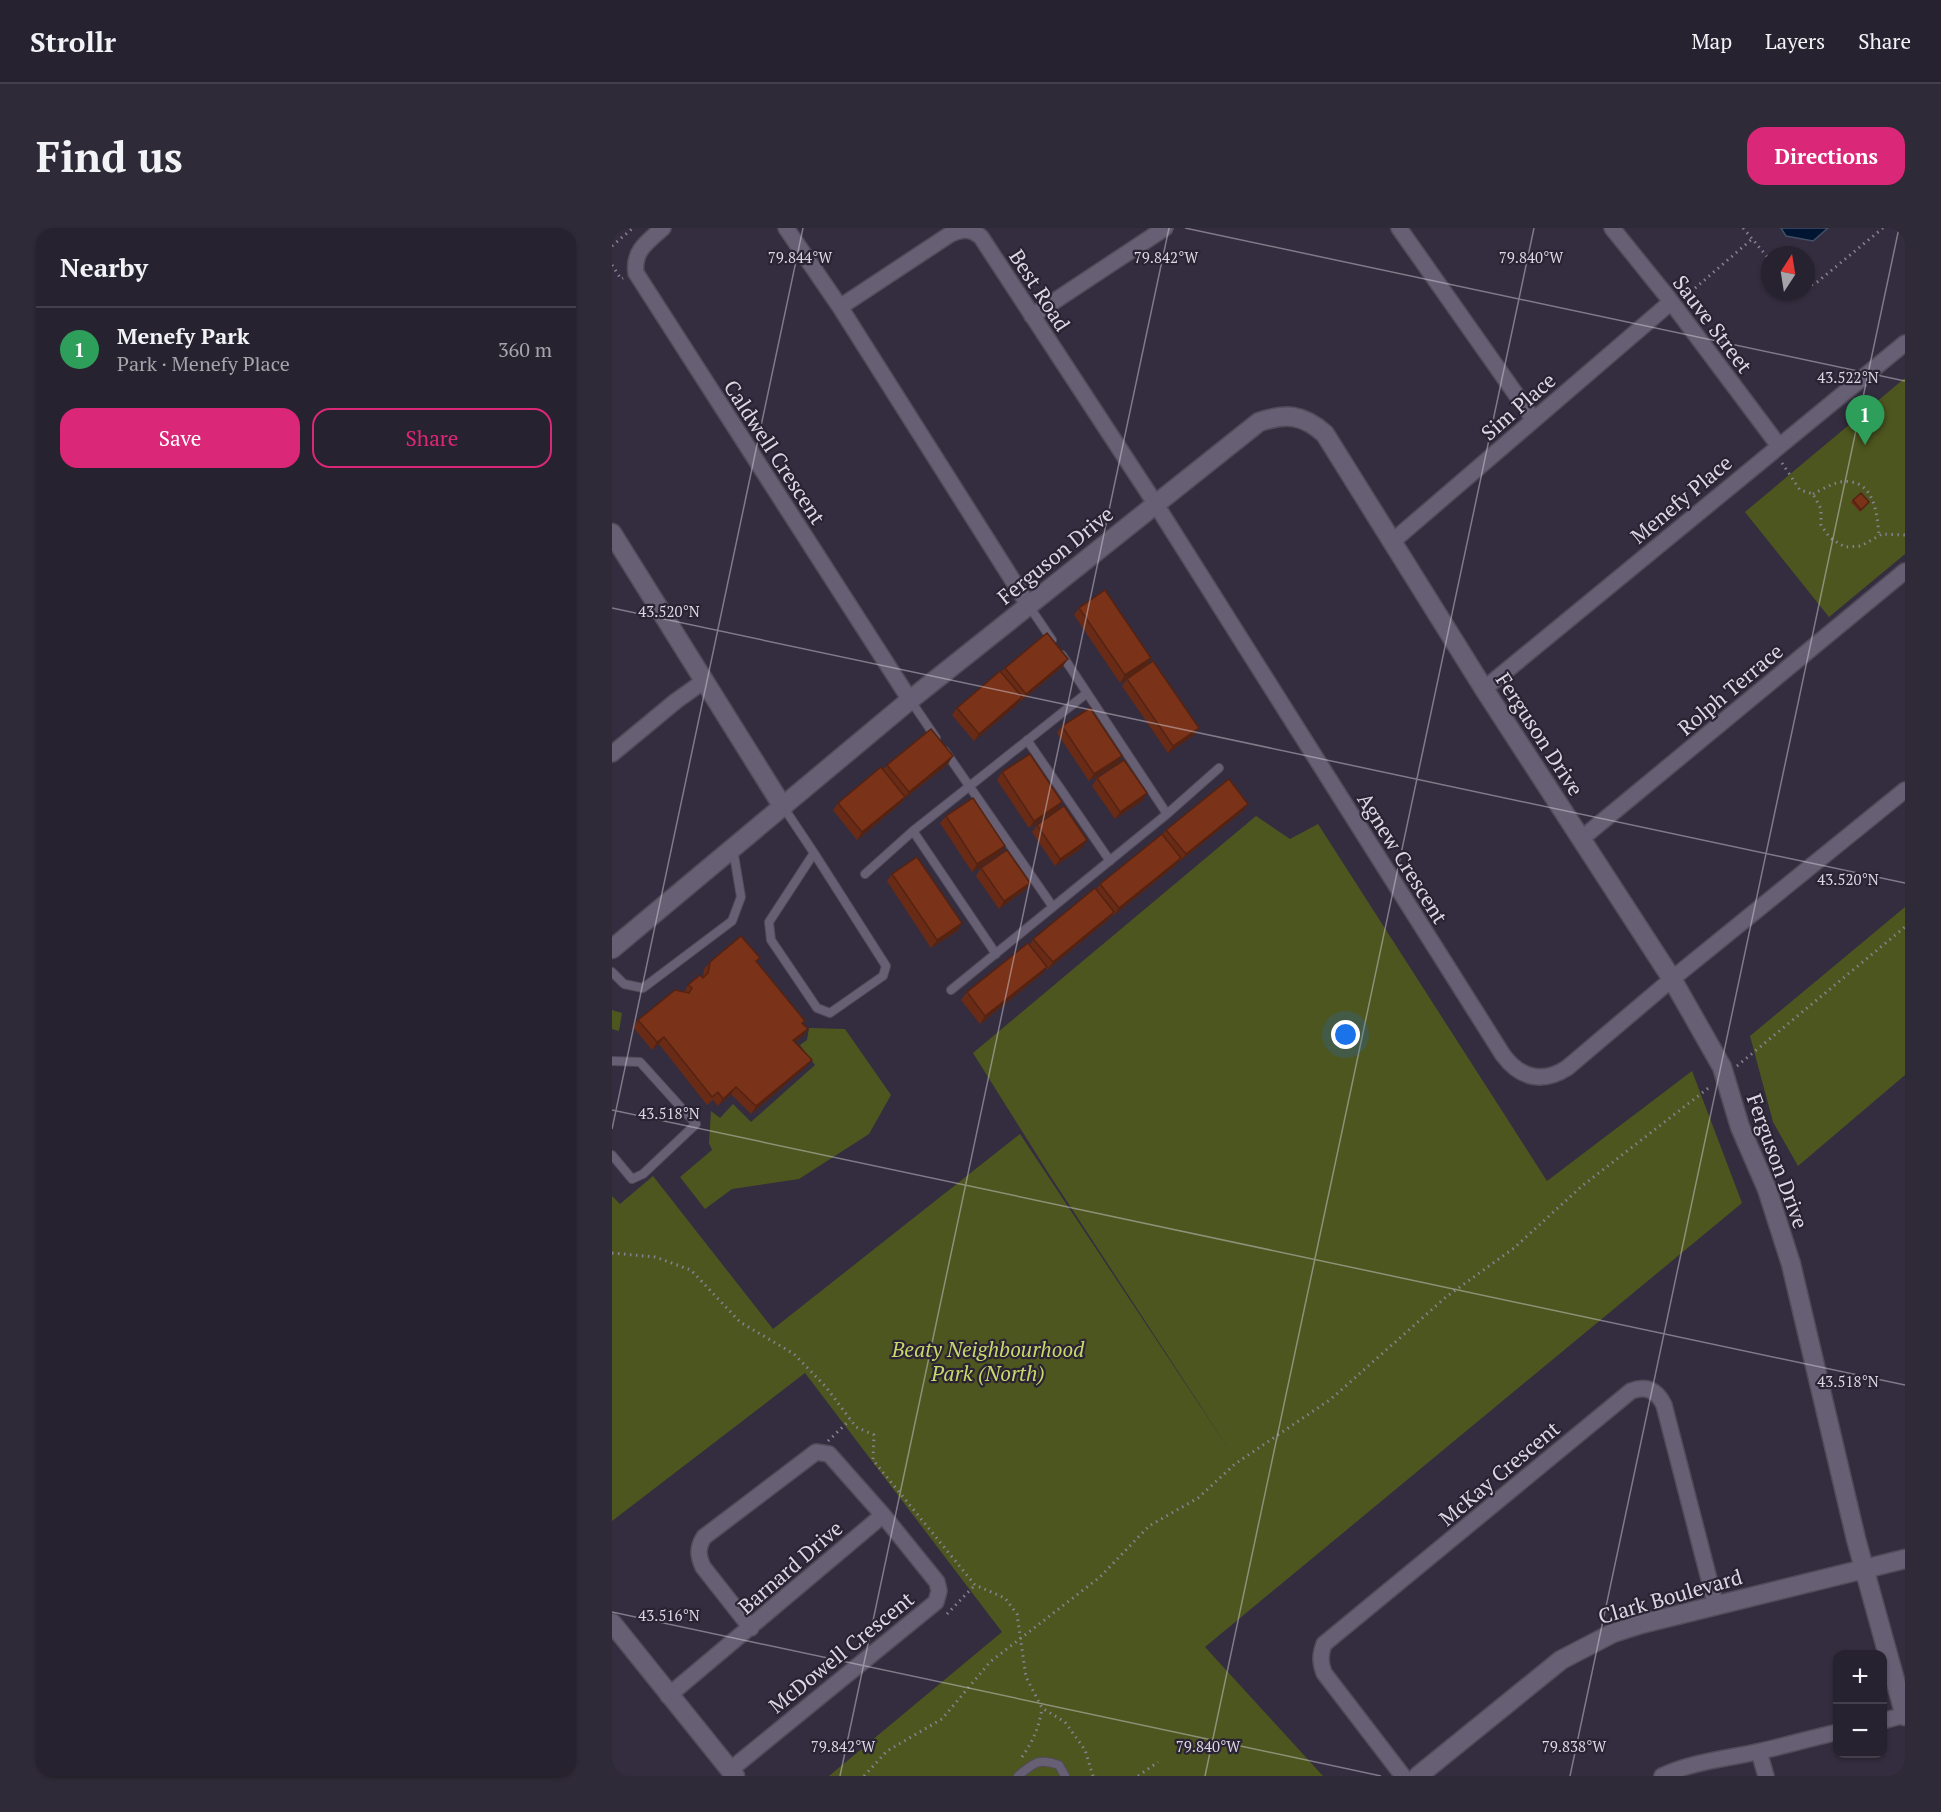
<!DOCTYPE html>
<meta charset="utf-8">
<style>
body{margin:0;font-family:"PT Serif",serif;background:#2f2a37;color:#f1f3f6}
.controls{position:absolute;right:18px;bottom:18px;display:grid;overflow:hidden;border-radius:12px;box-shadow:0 2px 4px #0004}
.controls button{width:54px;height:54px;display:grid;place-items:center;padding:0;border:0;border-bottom:2px solid #433f4b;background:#27222f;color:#f1f3f6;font:30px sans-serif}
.compass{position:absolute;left:1149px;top:18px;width:54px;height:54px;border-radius:50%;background:#27222f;box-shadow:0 2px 4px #0004;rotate:12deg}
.you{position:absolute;left:734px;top:807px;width:21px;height:21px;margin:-15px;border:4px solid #fff;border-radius:50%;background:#1a73e8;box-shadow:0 0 0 9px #1a73e833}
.badge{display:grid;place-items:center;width:39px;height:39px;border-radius:50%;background:#db2777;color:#fff;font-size:20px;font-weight:700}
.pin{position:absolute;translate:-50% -50px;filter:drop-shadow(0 2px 3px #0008)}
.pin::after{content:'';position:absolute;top:32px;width:21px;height:18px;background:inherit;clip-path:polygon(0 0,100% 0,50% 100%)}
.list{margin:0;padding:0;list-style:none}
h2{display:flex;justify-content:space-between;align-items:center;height:78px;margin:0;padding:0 24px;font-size:26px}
h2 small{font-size:20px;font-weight:400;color:#a4a4aa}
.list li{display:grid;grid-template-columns:39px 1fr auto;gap:18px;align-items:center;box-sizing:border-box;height:84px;padding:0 24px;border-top:2px solid #433f4b}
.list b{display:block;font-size:22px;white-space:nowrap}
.list p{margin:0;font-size:20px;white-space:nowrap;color:#a4a4aa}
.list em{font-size:20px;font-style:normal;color:#a4a4aa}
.actions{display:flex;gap:12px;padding:18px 24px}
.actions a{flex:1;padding:14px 0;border:2px solid #db2777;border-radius:18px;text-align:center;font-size:21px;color:#db2777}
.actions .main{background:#db2777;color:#fff}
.map{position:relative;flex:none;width:1293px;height:1548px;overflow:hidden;border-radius:18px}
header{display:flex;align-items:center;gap:36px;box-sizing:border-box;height:84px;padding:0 30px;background:#27222f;border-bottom:2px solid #433f4b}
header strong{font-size:28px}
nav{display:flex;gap:33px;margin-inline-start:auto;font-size:21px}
.intro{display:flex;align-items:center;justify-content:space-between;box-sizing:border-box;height:144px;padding:0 36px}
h1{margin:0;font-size:42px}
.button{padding:15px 27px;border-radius:18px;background:#db2777;color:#fff;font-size:21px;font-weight:700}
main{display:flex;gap:36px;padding:0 36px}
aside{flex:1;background:#27222f;border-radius:18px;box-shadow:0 2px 4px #0004}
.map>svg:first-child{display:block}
</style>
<header>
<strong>Strollr</strong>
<nav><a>Map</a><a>Layers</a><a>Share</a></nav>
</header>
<div class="intro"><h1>Find us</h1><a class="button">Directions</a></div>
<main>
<aside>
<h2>Nearby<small></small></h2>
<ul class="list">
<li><span class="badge" style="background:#2e9e5b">1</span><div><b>Menefy Park</b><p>Park · Menefy Place</p></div><em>360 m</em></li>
</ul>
<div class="actions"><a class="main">Save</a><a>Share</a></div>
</aside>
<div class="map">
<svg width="1293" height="1548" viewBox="0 0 1293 1548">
<rect width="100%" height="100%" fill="#342d3f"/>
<path fill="#4e561f" d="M1293 150V326L1217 389 1133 284Z
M644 588 678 611 706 596 935 953 1080 843 1130 975 593 1419 711 1548H217L390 1404 193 1145 0 1293V968L8 976 41 948 161 1101 408 906 624 1232 437 946 361 825Z
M1293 679V847L1186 938 1161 894 1138 808Z
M0 782 10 785 7 803 0 801Z
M197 800 233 801 279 867 257 906 187 951 120 961 93 981 68 949 100 922 97 915 99 883 108 890 121 876 139 894 203 837 188 817 195 812Z"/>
<path fill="#001531" stroke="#424f66" stroke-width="1.5" d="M1169 0H1216L1201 13 1174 8Z"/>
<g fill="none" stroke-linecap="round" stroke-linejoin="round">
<g stroke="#514b5a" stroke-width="10">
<path id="service" d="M417 378 440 412
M450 427 555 586
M299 473 324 510
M415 512 498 633
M333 523 441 679
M172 580 202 625 157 694 159 712 205 780 218 785 271 748 274 738 202 625
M301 603 384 726
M253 646 301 603 475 465
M0 744 12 756 31 760 120 693 129 669 121 621
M339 762 555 586 607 540
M0 833 28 834 84 896 31 946 20 951 0 927
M406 1548C423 1534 426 1530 447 1537L453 1548"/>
</g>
<g stroke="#514b5a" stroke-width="18">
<path id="minor" d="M51 0C35 14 21 23 24 45L298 472
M174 0 228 79 417 378
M787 0 922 192
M1000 0 1054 67 1167 218
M228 79 337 7C349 1 358 0 369 9L543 275 891 827C908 850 930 856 955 840L1060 751 1293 562
M420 88 553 0
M781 313 1059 74
M872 461 1293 115
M0 526 64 473 92 453
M969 611 1293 343
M56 1468 271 1287
M1270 1493 1293 1487
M1147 1524 1154 1548
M118 1542 324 1374 327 1363 325 1354 271 1287 217 1226 204 1224 92 1309C85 1320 86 1328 91 1339L139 1400
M791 1548 712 1445C708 1434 708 1427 712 1416L1019 1163C1035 1157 1045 1163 1052 1177L1104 1378
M1050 1548C1082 1533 1115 1531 1149 1523 1175 1517 1200 1510 1226 1504"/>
</g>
<g stroke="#514b5a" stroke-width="21">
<path id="tertiary" d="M0 305 171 579
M0 721 298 472 647 194C674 185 691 186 713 206L872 461 1060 751 1110 839 1128 899 1155 961 1179 1036 1244 1311 1293 1488
M0 1395 123 1548
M806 1548 949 1432 1001 1405 1029 1396 1293 1331"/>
</g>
<path stroke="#878190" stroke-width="3" stroke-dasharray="1.5 4.5" stroke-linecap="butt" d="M1131 0 1158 32
M0 18 21 0
M0 37 9 51 11 50
M1194 59 1204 55 1271 0
M1074 68 1140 11
M1170 235 1188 262 1201 266 1209 281V297L1218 310 1233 319 1249 318 1270 306 1293 307
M1201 266C1209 262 1219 256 1228 254 1262 249 1265 284 1267 308
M1125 838 1293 699
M0 1025 43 1029 79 1042 128 1094 182 1126 214 1159 244 1199 262 1207 261 1232 363 1357 393 1370 405 1386 414 1449 430 1480 453 1494 473 1522 481 1548
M216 1213 238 1192
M335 1386 363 1357
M410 1529C421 1513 427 1500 430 1480
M252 1548 275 1523 330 1491 378 1434 488 1349 537 1298 586 1270 623 1236 719 1171 834 1069 902 1020 970 958 1099 858
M526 1548 546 1534"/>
<use href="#service" stroke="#675f74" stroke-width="8"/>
<use href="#minor" stroke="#675f74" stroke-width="15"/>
<use href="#tertiary" stroke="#675f74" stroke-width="18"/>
</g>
<path fill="#692b16" d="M1241 272 1257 274 1248 284 1239 274Z
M467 380 539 430 534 437 508 455 462 387Z
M451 438 409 473 408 472 405 477 362 513 340 487 345 480 389 444 393 440Z
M515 451 587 500 582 507 556 525 510 458Z
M450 498 510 528 505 535 477 553 445 505Z
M336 536 292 571 288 576 245 612 221 582 226 575 271 542 275 537Z
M390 544 450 574 445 582 417 600 385 552Z
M485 550 535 565 530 573 503 591 480 558Z
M631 583 568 633 567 632 564 637 502 687 501 686 497 691 435 742 434 740 430 746 368 796 349 772 355 764 418 717 421 711 484 662 488 656 550 607 554 602Z
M334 588 393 618 388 625 360 644 328 595Z
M425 597 470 620 443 638 420 604Z
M369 640 418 655 413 662 387 681 364 648Z
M280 646 350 695 345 703 319 720 275 653Z
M98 734H145L193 793 191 796 196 801 191 808 183 814 194 839 139 886 119 866 106 878 101 872 95 877 47 816 40 822 21 799 26 792 72 764 76 757 91 750 92 741Z"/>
<path fill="#552312" d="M539 430 534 437 508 455 513 447Z
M456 431 451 438 409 473 414 466Z
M410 469 405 477 362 513 367 506Z
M587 500 582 507 556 525 561 518Z
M341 528 336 536 292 571 288 576 245 612 250 604 293 569 297 564Z
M510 528 505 535 477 553 482 546Z
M535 565 530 573 503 591 508 584Z
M450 574 445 582 417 600 422 593Z
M636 576 631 583 568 633 574 626Z
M475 612 470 620 443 638 448 631Z
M393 618 388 625 360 644 365 636Z
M569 630 564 637 502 687 507 680Z
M418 655 413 662 387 681 392 673Z
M502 684 497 691 435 742 441 734Z
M350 695 345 703 319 720 325 712Z
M435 739 430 746 368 796 373 788Z
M196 801 191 808 176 819 181 812Z
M52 809 47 816 40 822 45 814Z
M200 832 194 839 139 886 144 878Z
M124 859 119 866 106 878 111 871Z"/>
<path fill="#7a3219" stroke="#552312" stroke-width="1.5" d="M1249 265 1257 274 1249 282 1241 272Z
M493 362 539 430 513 447 467 380Z
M435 405 456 431 414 466 393 440Z
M541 433 587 500 561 518 515 451Z
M388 443 410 469 367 506 345 480Z
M478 480 510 528 482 546 450 498Z
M319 501 341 528 297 564 275 537Z
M418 526 450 574 422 593 390 544Z
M512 532 535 565 508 584 485 550Z
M269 539 293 569 250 604 226 575Z
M617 551 636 576 574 626 554 602Z
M361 570 393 618 365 636 334 588Z
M452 578 475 612 448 631 425 597Z
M550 606 569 630 507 680 488 656Z
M395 622 418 655 392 673 369 640Z
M305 629 350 695 325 712 280 646Z
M483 660 502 684 441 734 421 711Z
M129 708 148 730 144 733 193 793 190 795 196 801 181 812 200 832 144 878 124 859 111 871 106 864 100 869 52 809 45 814 26 792 63 762 77 765 80 760 76 757 88 747 91 750 96 745 98 734Z
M416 715 435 739 373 788 355 764Z"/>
<path fill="none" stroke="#dcd7e3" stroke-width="1.5" stroke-opacity="0.45" d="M573 0 1293 153M0 380 1293 655M0 882 1293 1157M0 901 191 0M0 1384 769 1548M228 1548 557 0M593 1548 922 0M958 1548 1287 0"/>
<g text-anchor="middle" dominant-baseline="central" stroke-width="4.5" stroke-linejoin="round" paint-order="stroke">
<g font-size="21" fill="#dcd7e3" stroke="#2a2334">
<text transform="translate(428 62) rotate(57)">Best Road</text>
<text transform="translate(1101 96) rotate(53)">Sauve Street</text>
<text transform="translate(906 178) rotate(-41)">Sim Place</text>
<text transform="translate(163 224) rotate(57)">Caldwell Crescent</text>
<text transform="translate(1069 271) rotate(-40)">Menefy Place</text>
<text transform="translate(443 327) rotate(-39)">Ferguson Drive</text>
<text transform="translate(1118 461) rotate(-40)">Rolph Terrace</text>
<text transform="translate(928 506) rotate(57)">Ferguson Drive</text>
<text transform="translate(791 630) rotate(58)">Agnew Crescent</text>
<text transform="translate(1166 933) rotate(70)">Ferguson Drive</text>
<text transform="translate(887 1245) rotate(-40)">McKay Crescent</text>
<text transform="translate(178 1339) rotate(-41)">Barnard Drive</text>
<text transform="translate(1058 1368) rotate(-16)">Clark Boulevard</text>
<text transform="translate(229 1424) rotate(-39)">McDowell Crescent</text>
</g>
<g font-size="21" font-style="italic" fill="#c8d96b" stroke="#2a2334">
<text x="376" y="1121">Beaty Neighbourhood<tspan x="376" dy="24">Park (North)</tspan></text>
</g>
</g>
<g font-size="15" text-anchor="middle" fill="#dcd7e3" stroke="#2a2334" stroke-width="4.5" stroke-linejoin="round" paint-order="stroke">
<text x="188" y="35">79.844°W</text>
<text x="554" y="35">79.842°W</text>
<text x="919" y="35">79.840°W</text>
<text x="1236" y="155">43.522°N</text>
<text x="57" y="389">43.520°N</text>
<text x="1236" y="657">43.520°N</text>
<text x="57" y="891">43.518°N</text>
<text x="1236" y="1159">43.518°N</text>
<text x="57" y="1393">43.516°N</text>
<text x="231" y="1524">79.842°W</text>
<text x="596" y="1524">79.840°W</text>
<text x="962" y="1524">79.838°W</text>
</g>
</svg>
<div class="controls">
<button>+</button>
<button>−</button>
</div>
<svg class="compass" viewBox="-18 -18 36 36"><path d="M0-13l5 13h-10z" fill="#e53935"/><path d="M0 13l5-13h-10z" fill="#a4a4aa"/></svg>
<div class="you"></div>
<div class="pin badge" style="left:1253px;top:217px;background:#2e9e5b">1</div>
</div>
</main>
